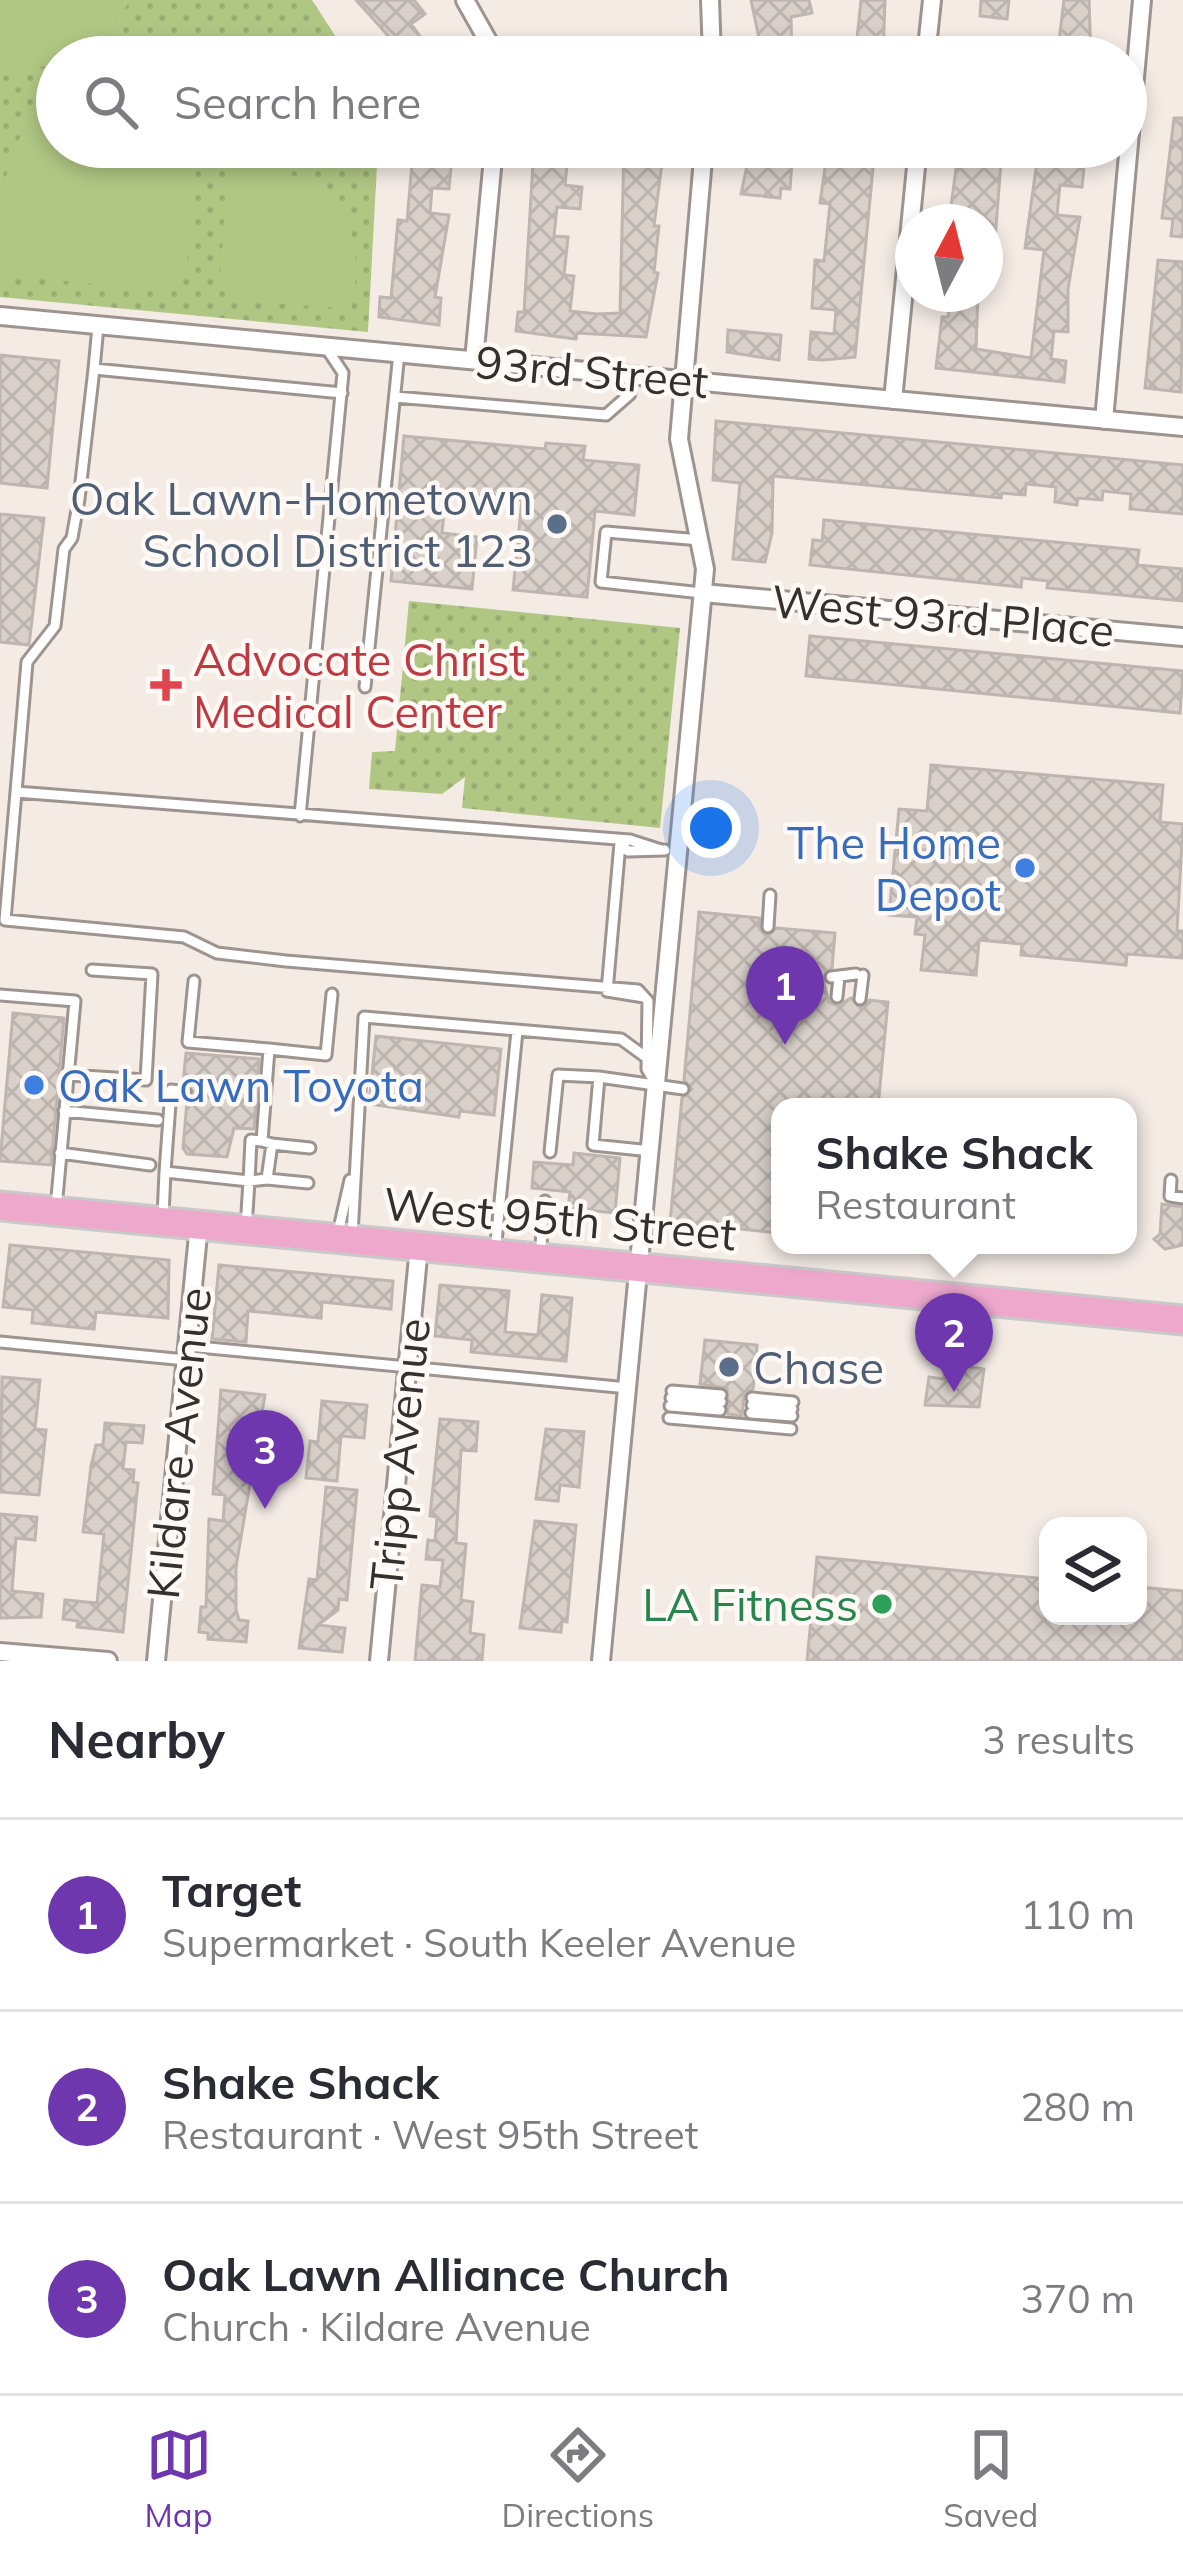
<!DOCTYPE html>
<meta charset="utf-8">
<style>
body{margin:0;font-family:Mulish,sans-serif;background:#f2f2f3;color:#2b2b33}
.controls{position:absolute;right:36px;bottom:36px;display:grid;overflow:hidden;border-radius:24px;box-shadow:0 6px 18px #0003}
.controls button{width:108px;height:108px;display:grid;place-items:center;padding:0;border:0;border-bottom:3px solid #e1e1e2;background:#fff;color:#2b2b33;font:60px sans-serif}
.compass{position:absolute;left:895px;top:204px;width:108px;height:108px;border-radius:50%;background:#fff;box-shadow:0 6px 18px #0003;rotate:7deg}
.you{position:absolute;left:711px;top:828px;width:42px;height:42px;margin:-30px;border:9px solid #fff;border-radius:50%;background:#1a73e8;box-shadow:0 0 0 18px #1a73e833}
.badge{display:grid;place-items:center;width:78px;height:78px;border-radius:50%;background:#6f37ad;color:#fff;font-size:39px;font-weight:700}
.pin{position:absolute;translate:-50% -99px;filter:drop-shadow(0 3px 6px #0008)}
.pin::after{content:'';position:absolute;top:63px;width:42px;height:36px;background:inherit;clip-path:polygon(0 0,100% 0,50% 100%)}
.popup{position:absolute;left:771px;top:1098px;width:366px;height:156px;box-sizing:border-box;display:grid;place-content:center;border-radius:24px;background:#fff;filter:drop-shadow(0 3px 9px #0005);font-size:39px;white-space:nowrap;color:#7c7c81}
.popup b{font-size:45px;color:#2b2b33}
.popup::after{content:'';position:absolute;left:50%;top:100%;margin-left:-24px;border:24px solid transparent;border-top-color:#fff}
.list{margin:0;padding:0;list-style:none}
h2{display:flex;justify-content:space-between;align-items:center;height:156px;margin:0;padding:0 48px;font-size:51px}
h2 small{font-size:39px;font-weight:400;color:#7c7c81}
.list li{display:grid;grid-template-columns:78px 1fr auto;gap:36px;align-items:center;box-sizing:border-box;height:192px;padding:0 48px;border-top:3px solid #e1e1e2}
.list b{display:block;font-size:45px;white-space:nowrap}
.list p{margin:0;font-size:39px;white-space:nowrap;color:#7c7c81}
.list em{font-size:39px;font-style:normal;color:#7c7c81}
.icon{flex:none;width:66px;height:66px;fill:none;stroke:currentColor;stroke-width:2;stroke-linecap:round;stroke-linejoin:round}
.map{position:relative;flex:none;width:1183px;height:1661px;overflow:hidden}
.search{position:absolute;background:#fff;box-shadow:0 6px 18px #0003;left:36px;right:36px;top:36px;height:132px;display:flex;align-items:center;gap:30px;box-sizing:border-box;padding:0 42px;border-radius:66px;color:#7c7c81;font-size:45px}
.sheet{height:732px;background:#fff}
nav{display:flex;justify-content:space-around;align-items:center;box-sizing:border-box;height:168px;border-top:3px solid #e1e1e2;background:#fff;font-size:33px;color:#7c7c81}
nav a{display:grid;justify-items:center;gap:6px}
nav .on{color:#6f37ad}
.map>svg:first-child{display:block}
</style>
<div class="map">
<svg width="1183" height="1661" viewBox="0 0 1183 1661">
<defs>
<pattern id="park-dots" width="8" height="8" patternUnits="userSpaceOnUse" patternTransform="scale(3)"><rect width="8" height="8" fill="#b0c784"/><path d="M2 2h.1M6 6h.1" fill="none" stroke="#98ab72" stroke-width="1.8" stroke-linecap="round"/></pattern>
<pattern id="building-cross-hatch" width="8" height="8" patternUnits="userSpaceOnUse" patternTransform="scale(3)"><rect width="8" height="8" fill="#d9d0ca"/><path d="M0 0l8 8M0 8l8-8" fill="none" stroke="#bbb3ae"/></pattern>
</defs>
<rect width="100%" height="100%" fill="#f4ebe5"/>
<path fill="url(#park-dots)" d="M0 0H312L349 57H57V147H378L368 332 0 297Z
M409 601 680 628 660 828 462 808 465 777 442 794 369 789 372 752 395 751Z"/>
<path fill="#b0c784" d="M0 0H131L104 36 71 57H57V63L0 77Z
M57 97V147H198L186 278 168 292 0 274C0 207 0 131 57 97Z
M229 162C320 170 374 209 351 309L237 300 219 289Z"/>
<path fill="url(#building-cross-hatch)" stroke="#beb5b0" stroke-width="3" d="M356 0H414L425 14 411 24 435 57H416V39L401 50Z
M751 0H809L812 13 791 17 792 57H753L755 42 760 43Z
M861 0H885L883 57H855Z
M981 0H1009L1007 19 980 16Z
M1064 0H1089L1091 57H1057Z
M1174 118H1183V237L1171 236 1173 219 1162 218Z
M404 147H453L449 189 432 188 430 213 449 215 435 297 441 298 439 325 379 317 380 297 391 298 398 220 407 221 412 164 402 163Z
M534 147H569L565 185 582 187 580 209 557 207 554 236 568 237 564 275 574 276 570 311 597 314 620 313 624 147H664L654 226H659L654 272 658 273 646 337 577 333 576 339 516 331 518 312H524Z
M751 147H793L790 189 781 188 780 198 741 194Z
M828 147H875L855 357 823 360 809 359 811 332 834 334 836 310 812 308 815 260 824 261 830 204 820 203Z
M959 147 1002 149 993 266H985V222H953L950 213Z
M1039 147H1086L1082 187 1060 185 1057 215 1080 217 1068 289V332L1054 331 1051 359 1066 361 1064 382 936 368 942 317H948L951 294H978L976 349 1031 358 1044 250 1025 248Z
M1158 260 1183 262 1181 392 1145 388Z
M728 330 781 335 779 360 727 352Z
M0 355 59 361 47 488 0 483Z
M716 421 1183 465V514L1130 509 1131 494 1103 491 1102 500 1078 498 1077 505 1055 502 1056 487 1026 484 1025 495 1002 493 1001 498 773 476 772 533 765 562 733 559 740 483 713 480Z
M404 436 545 449 546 443 585 446 583 460 639 465 634 515 595 511 587 597 513 590 522 500 446 493 442 533 477 537 472 589 391 581Z
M0 514 44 518 29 645 0 642Z
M824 520 1139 550 1137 565 1183 569 1182 601 1047 588 1048 581 1022 578 1021 587 810 565 813 540 822 541Z
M810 636 1183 671 1180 713 806 676Z
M931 765 1163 785 1160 822 1183 824 1177 931H1183V958L1127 954 1126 965 1021 955 1022 944 979 940 976 975 921 970 925 935 915 934 917 917 889 915 899 809 927 811Z
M699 912 760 918V930L766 936 777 928 835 933 832 968 822 977 829 1002 837 1006 851 998 860 1008 869 1000 888 1002 878 1107H780V1233L670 1222 682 1098 692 1089 684 1080Z
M13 1013 64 1018 51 1165 0 1161Z
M376 1036 501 1049 494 1115 460 1111 459 1117 369 1104Z
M186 1053 259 1059 254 1129 234 1128 227 1157 187 1154 183 1148 187 1101 194 1092 183 1083Z
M574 1153 620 1158 615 1213 568 1208 570 1192 532 1188 534 1162 573 1165Z
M1162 1204 1183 1207V1245L1165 1249 1154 1239 1160 1234Z
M10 1245 169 1260 168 1318 96 1312 94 1329 32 1323 33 1310 3 1307Z
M219 1265 393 1281 391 1309 322 1302 321 1318 248 1311 246 1342 212 1339Z
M440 1285 509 1291 505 1332 538 1335 542 1295 572 1298 566 1361 471 1352 472 1340 435 1336Z
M705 1340 757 1345 753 1389 744 1394 742 1416 728 1414 727 1388 700 1384Z
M964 1366 984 1369 979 1407 925 1405 929 1377 944 1379 945 1367Z
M2 1377 40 1380 35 1429 46 1430 39 1495 0 1492Z
M221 1390 265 1395 236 1567V1610L239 1620 248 1621 246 1642 208 1639V1633L199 1632 201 1607H206L209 1519 223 1521 225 1495 213 1494Z
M322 1401 367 1405 364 1438 341 1436 337 1481 306 1478 310 1441 318 1442Z
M440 1419 478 1422 476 1451 461 1450 456 1543 466 1544 461 1600 473 1602 470 1633 484 1635 482 1661H415L422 1585 440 1587 443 1560 426 1559 428 1540 435 1541 437 1517 430 1516Z
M105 1423 144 1426 142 1443 126 1442 123 1469 134 1470 133 1482 138 1483 123 1632 77 1627 78 1621 63 1619 65 1600 97 1603 104 1534 83 1532 91 1466 96 1445H103Z
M546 1429 584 1432 579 1487 560 1485 558 1501 536 1499Z
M326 1487 357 1490 347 1600 339 1599 338 1610 318 1625 345 1628 342 1652 299 1648 309 1579 317 1580Z
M0 1514 37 1517 35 1540 16 1538 12 1591 43 1594 41 1617 0 1618Z
M535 1521 576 1525 567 1622 562 1621 561 1632 520 1628Z
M817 1557 1048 1579V1616H1138V1587L1183 1591V1661H807Z"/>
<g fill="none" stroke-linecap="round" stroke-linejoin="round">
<g stroke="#9d948f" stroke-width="15">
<path id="service" d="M94 369 98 326
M342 393 94 369 79 499 72 538 64 549 55 626 27 662 16 792 630 840 661 850
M395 397 606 415 630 394V375
M700 540 606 532 601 582 702 593
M365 687 399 353
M16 792 5 920 184 937 217 953 286 961 638 990 648 1001 647 1069 654 1081
M300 816 343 373 327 349
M620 843 628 851 665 850
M768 927 770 895
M831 977 856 974
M194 981 188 1042 269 1049 262 1141 251 1140 249 1181 267 1179
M607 991 620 843
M607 991 644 997
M0 995 75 1001 56 1208
M837 997 839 976
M860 999 863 975
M269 1049 326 1055 332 994
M68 1075 146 1080 152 974 92 970
M599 1077 683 1089
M64 1111 158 1120
M262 1141 272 1144 267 1179 308 1183
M272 1144 310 1148
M550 1152 558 1075 599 1077 593 1145 651 1151
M60 1153 150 1165
M165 1172 171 1090 185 1092
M1171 1180 1170 1196 1183 1198
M163 1216 165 1172 249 1181 246 1228
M338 1233 350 1180
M352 1235 364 1017 621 1039 647 1058
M495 1252 517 1031
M540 1255 545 1201
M0 1342 186 1360
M188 1346 628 1388
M672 1391 721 1395
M671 1398 721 1402
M752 1398 793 1402
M752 1405 792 1409
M670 1406 720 1410
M751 1413 792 1416
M669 1418 791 1429"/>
</g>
<g stroke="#9d948f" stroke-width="22">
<path id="minor" d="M465 0 497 57
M710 0 712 57
M926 57 932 0
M0 316 1183 427
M474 360 494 147
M893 400 918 147
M1104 420 1142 0
M703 593 1183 637
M0 1652 108 1661
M156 1661 199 1225
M379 1661 419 1247
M601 1661 705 569 679 439 704 147"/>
</g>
<g stroke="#cac9c9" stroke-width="33">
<path id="primary" d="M0 1206 1183 1320"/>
</g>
<use href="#service" stroke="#fff" stroke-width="9"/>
<use href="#minor" stroke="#fff" stroke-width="16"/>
<use href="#primary" stroke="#eda8cc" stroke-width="27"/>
</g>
<g fill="#5c6f8a" stroke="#fff9f6" stroke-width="4.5">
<circle cx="557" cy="524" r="12"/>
<circle cx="729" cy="1367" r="12"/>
</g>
<path fill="#e0444e" stroke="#fff9f6" stroke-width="4.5" d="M160 667h12v12h12v12h-12v12h-12v-12h-12v-12h12z"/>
<g fill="#3f7fe0" stroke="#fff9f6" stroke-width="4.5">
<circle cx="1025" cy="868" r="12"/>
<circle cx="34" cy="1085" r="12"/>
</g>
<circle fill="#2e9e5b" stroke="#fff9f6" stroke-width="4.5" cx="882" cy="1604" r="12"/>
<g text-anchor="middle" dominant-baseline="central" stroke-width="9" stroke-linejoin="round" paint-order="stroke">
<g font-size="45" fill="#34302e" stroke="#fff9f6">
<text transform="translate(592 371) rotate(5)">93rd Street</text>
<text transform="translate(943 615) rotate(5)">West 93rd Place</text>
<text transform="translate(560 1218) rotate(5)">West 95th Street</text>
<text transform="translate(178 1443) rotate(-84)">Kildare Avenue</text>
<text transform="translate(399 1454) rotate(-84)">Tripp Avenue</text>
</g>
<g font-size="45" fill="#4e5e75" stroke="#fff9f6" text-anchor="end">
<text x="533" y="498">Oak Lawn-Hometown<tspan x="533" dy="52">School District 123</tspan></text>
<text x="753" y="1367" text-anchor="start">Chase</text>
</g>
<g font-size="45" fill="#be3a42" stroke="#fff9f6" text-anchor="start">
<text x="193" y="659">Advocate Christ<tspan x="193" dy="52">Medical Center</tspan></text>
</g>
<g font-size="45" fill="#366cbe" stroke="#fff9f6" text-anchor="end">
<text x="1001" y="842">The Home<tspan x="1001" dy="52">Depot</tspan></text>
<text x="58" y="1085" text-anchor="start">Oak Lawn Toyota</text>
</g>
<g font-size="45" fill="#27864d" stroke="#fff9f6" text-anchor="end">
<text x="858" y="1604">LA Fitness</text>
</g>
</g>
</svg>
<div class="controls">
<button><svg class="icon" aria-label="layers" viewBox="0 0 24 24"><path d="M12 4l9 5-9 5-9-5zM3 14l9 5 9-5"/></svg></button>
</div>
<svg class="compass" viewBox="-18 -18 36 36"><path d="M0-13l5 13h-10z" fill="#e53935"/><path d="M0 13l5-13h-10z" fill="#7c7c81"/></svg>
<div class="you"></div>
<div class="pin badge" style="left:785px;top:1045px">1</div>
<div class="pin badge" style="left:954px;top:1392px">2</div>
<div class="popup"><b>Shake Shack</b>Restaurant</div>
<div class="pin badge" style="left:265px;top:1509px">3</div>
<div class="search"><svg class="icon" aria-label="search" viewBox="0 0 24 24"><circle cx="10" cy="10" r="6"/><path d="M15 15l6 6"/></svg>Search here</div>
</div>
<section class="sheet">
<h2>Nearby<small>3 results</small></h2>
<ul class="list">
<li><span class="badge">1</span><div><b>Target</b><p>Supermarket · South Keeler Avenue</p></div><em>110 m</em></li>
<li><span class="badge">2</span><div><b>Shake Shack</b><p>Restaurant · West 95th Street</p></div><em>280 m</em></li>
<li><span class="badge">3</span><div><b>Oak Lawn Alliance Church</b><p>Church · Kildare Avenue</p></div><em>370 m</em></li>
</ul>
</section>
<nav>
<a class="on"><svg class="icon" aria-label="map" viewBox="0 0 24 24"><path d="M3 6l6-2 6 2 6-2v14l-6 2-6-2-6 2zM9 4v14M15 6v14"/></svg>Map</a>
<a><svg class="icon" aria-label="directions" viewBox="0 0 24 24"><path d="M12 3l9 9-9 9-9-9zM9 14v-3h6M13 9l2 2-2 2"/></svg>Directions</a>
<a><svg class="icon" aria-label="saved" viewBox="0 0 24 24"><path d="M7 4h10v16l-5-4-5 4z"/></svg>Saved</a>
</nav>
